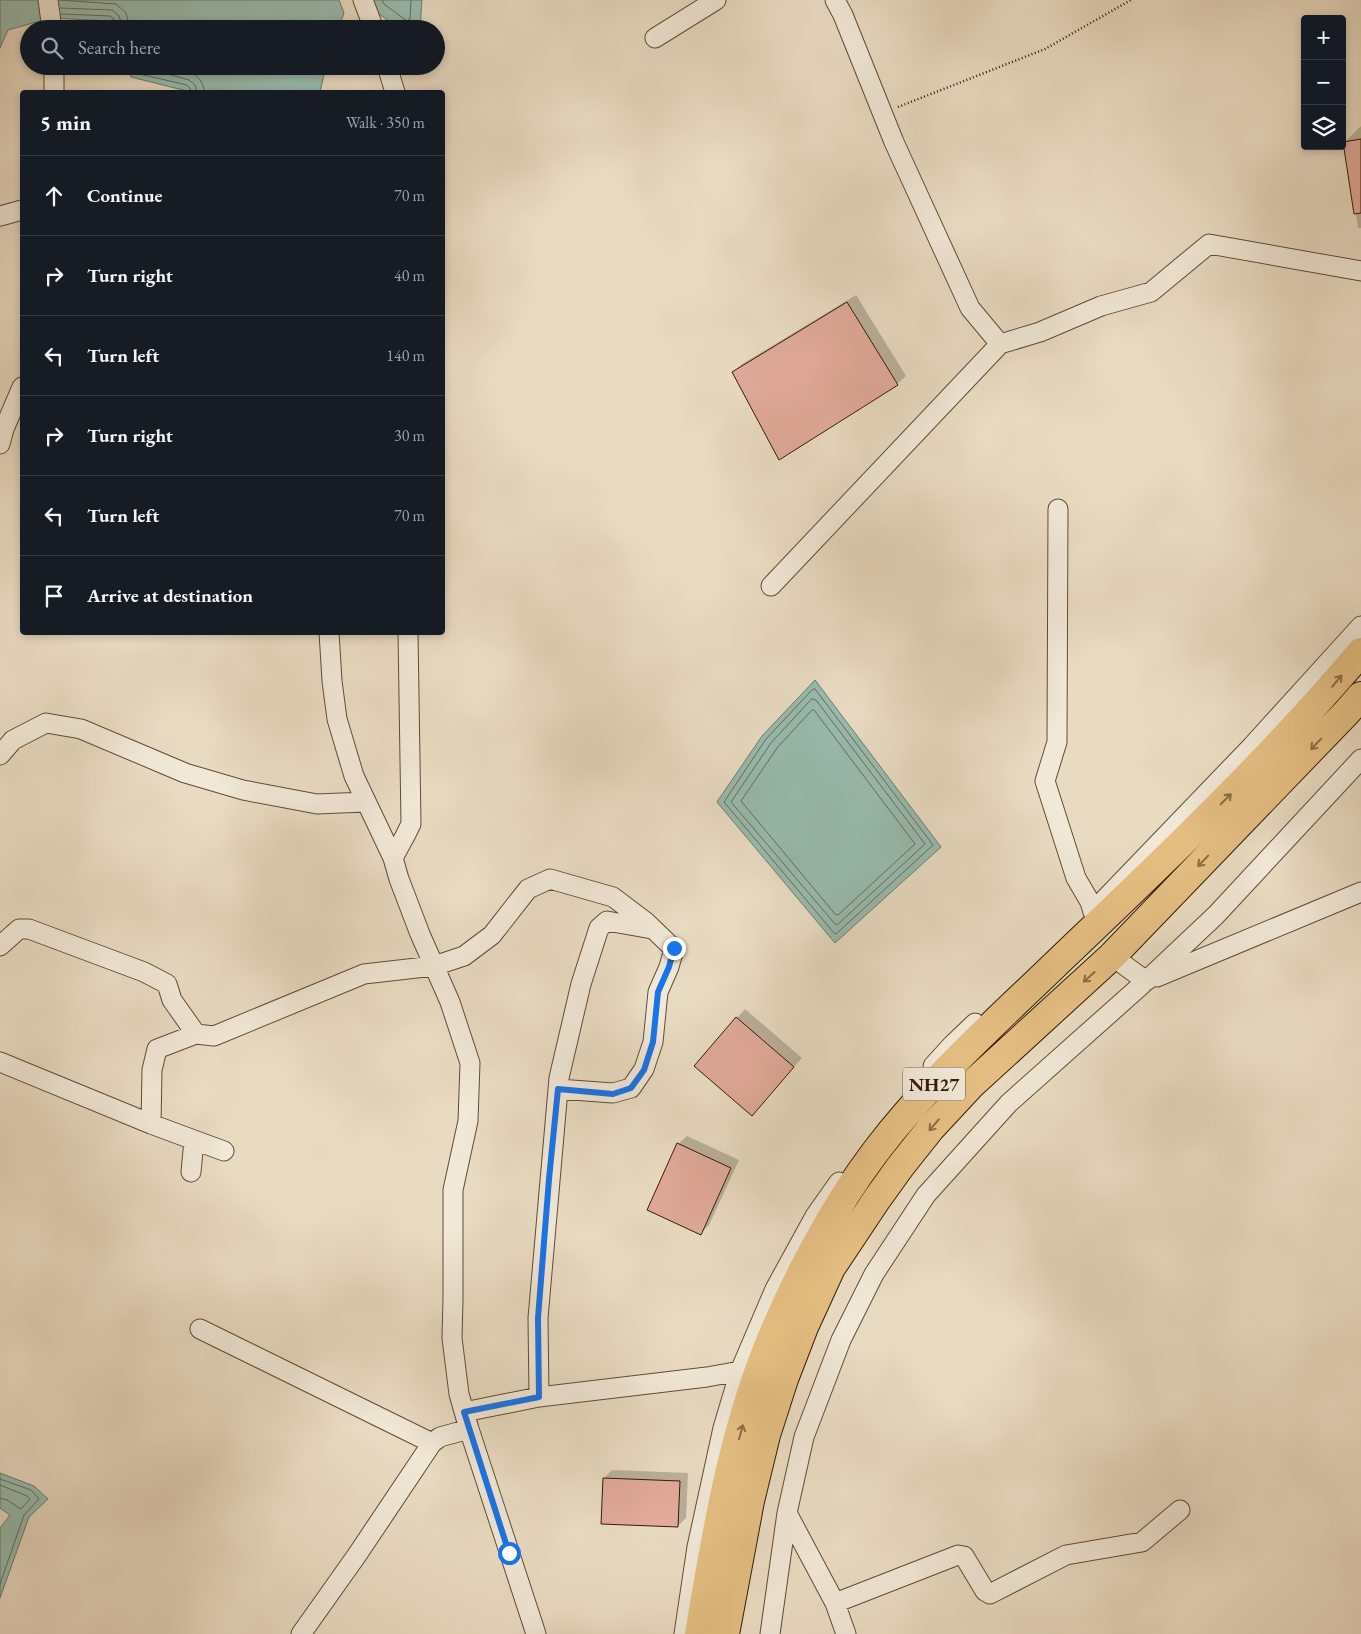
<!DOCTYPE html>
<meta charset="utf-8">
<style>
body{margin:0;font-family:"EB Garamond",serif;background:#242831;color:#f1f3f6}
.controls{position:absolute;right:15px;top:15px;display:grid;overflow:hidden;border-radius:5px;box-shadow:0 2px 8px #0003}
.controls button{width:45px;height:45px;display:grid;place-items:center;padding:0;border:0;border-bottom:1px solid #363941;background:#171b24;color:#f1f3f6;font:25px sans-serif}
.stop{position:absolute;width:15px;height:15px;margin:-11px;border:4px solid #1a73e8;border-radius:50%;background:#fff}
.stop.end{background:#1a73e8;border-color:#fff;box-shadow:0 1px 5px #0008}
.list{margin:0;padding:0;list-style:none}
h2{display:flex;justify-content:space-between;align-items:center;height:65px;margin:0;padding:0 20px;font-size:21px}
h2 small{font-size:16px;font-weight:400;color:#9ea1a6}
.list li{display:grid;grid-template-columns:32px 1fr auto;gap:15px;align-items:center;box-sizing:border-box;height:80px;padding:0 20px;border-top:1px solid #363941}
.list b{display:block;font-size:19px;white-space:nowrap}
.list em{font-size:16px;font-style:normal;color:#9ea1a6}
.icon{flex:none;width:28px;height:28px;fill:none;stroke:currentColor;stroke-width:2;stroke-linecap:round;stroke-linejoin:round}
.map{position:relative;flex:none;width:1361px;height:1634px;overflow:hidden}
.search{position:absolute;background:#171b24;box-shadow:0 2px 8px #0003;left:20px;top:20px;width:425px;height:55px;display:flex;align-items:center;gap:12px;box-sizing:border-box;padding:0 18px;border-radius:28px;color:#9ea1a6;font-size:19px}
.panel{position:absolute;background:#171b24;box-shadow:0 2px 8px #0003;left:20px;top:90px;width:425px;height:545px;border-radius:5px}
.map>svg:first-child{display:block}
</style>
<div class="map">
<svg width="1361" height="1634" viewBox="0 0 1361 1634">
<rect width="100%" height="100%" fill="#e9dbc2"/>
<filter id="stains"><feTurbulence type="fractalNoise" baseFrequency=".004" numOctaves="4"/><feColorMatrix values="0 0 0 0 .2 0 0 0 0 .09 0 0 0 0 .02 0 0 0 .5 -.17"/></filter>
<radialGradient id="worn" r=".72"><stop offset=".6" stop-color="#630" stop-opacity="0"/><stop offset="1" stop-color="#630" stop-opacity=".3"/></radialGradient>
<path fill="#98bbaf" stroke="#707b6b" d="M0 0H339L344 13 338 29H112L109 21 51 18 8 30 0 48Z
M371 0H422L420 29H399L374 10Z
M127 66H326L320 92H204L187 91 131 77Z
M815 680 941 847 835 943 717 802 762 736Z
M0 1473 34 1486 48 1499 29 1517 0 1598V1528L10 1515 0 1508Z"/>
<path fill="#0003" d="M1361 126V228H1358L1345 142Z
M856 295 906 376 897 384 734 372 742 364Z
M745 1009 802 1058 752 1114 737 1018Z
M687 1136 739 1160 709 1225 701 1233 678 1144Z
M612 1470 688 1473 686 1518 678 1526 604 1478Z"/>
<g fill="none" stroke-linecap="round" stroke-linejoin="round">
<path stroke="#666b5a" stroke-width="1" d="M59 0 116 4 126 13 130 29
M382 0 384 4 407 21 410 19 411 0
M60 8 112 10 119 16 123 29
M61 14 110 16 114 19 116 29
M132 66 135 73 187 85 190 88 191 92
M139 66 189 80 195 85 197 92
M166 66C183 70 203 71 204 92
M815 689 933 845 836 934 834 933 724 802 766 739 812 690Z
M812 699 816 700 925 844 837 925 835 924 731 802 771 743Z
M814 710 915 844 838 915 835 914 741 801 777 748 811 711Z
M0 1479 31 1490 39 1499 24 1515 0 1584
M0 1485 27 1496 30 1499 21 1509 7 1500 0 1498"/>
</g>
<path fill="#e1aa9a" stroke="#341b06" d="M1361 139V213L1354 214 1343 142Z
M847 302 898 385 779 460 732 372Z
M736 1017 794 1067 752 1116 694 1066Z
M677 1143 731 1168 701 1235 647 1210Z
M603 1478 680 1481 678 1527 601 1524Z"/>
<g fill="none" stroke-linecap="round" stroke-linejoin="round">
<g stroke="#614b35" stroke-width="21">
<path id="minor" d="M48 0 52 29
M363 0 374 29
M835 0 843 15 894 142 970 308 1000 344 1040 332 1101 306 1151 292 1209 244 1361 271
M655 38 716 0
M54 66V92
M387 66 395 92
M0 216 22 210
M0 444 4 429 22 387
M1058 509 1057 742 1045 781 1076 878 1090 902 1093 912
M771 586 1000 344
M329 632 332 681 337 719 354 776 393 858 399 879 420 934 450 1002 470 1063 468 1121 453 1190V1299L452 1338 459 1394 469 1429 536 1634
M0 755 13 740 46 723 81 729 185 773 243 790 317 804 366 802
M393 858 405 836 411 824 408 632
M1100 904 1252 746 1361 626
M652 929 607 921 599 928 581 984 559 1078 538 1318 539 1397 707 1377 740 1371
M0 946 19 929H29L144 972 167 984 172 1000 196 1034 214 1036 364 974 434 966 464 956 492 935 528 889 550 879 613 897 646 922 674 949 669 967 658 992 653 1042 644 1069 631 1088 613 1093 558 1089
M1112 956 1146 981
M1157 977 1361 892
M0 1062 151 1124 194 1140 191 1172
M933 1066 953 1044 975 1023
M151 1124 152 1070 157 1049 196 1034
M194 1140 224 1151
M200 1329 432 1443
M464 1412 539 1397
M787 1513 835 1603 846 1634
M835 1603 958 1555 964 1556 985 1591 990 1594 1066 1555 1142 1542 1180 1510
M301 1634 357 1555 432 1443 440 1437 469 1429
M684 1634 697 1547 723 1428 740 1371 775 1289 815 1216 839 1182
M770 1634 787 1513 804 1437 841 1340 874 1274 926 1195 1009 1103 1146 981 1216 915 1361 759"/>
</g>
<g stroke="#341b06" stroke-width="30">
<path id="highway" d="M699 1634C715 1538 731 1440 767 1349 794 1282 832 1209 876 1151 930 1080 998 1020 1062 958 1165 860 1269 761 1361 652
M725 1634 750 1501 766 1435 784 1379 804 1327 831 1268 877 1199 900 1167 931 1128 971 1085 1112 956 1347 712 1361 696"/>
</g>
<path stroke="#341b06" stroke-width="2.5" stroke-dasharray="1 2.5" stroke-linecap="butt" d="M898 107 1045 49 1131 0"/>
<use href="#minor" stroke="#f1e8d7" stroke-width="19"/>
<use href="#highway" stroke="#e4be81" stroke-width="28"/>
</g>
<defs><path id="oneway-shaft" d="M-6 0H5M1.5-3L5.5 0L1.5 3" fill="none" stroke-width="1.6" stroke-linecap="round" stroke-linejoin="round" transform="scale(1.25)"/></defs>
<g stroke="#8c6c44">
<use href="#oneway-shaft" transform="translate(1337 681) rotate(-50)"/>
<use href="#oneway-shaft" transform="translate(1316 744) rotate(134)"/>
<use href="#oneway-shaft" transform="translate(1226 799) rotate(-45)"/>
<use href="#oneway-shaft" transform="translate(1203 861) rotate(134)"/>
<use href="#oneway-shaft" transform="translate(1089 977) rotate(138)"/>
<use href="#oneway-shaft" transform="translate(934 1125) rotate(131)"/>
<use href="#oneway-shaft" transform="translate(741 1432) rotate(-74)"/>
</g>
<g fill="none" stroke-linecap="round" stroke-linejoin="round">
<path stroke="#1a73e8" stroke-width="6" d="M509 1553 464 1412 539 1397 538 1318 549 1179 558 1089 613 1094 631 1088 644 1070 653 1042 658 992 669 967 674 948"/>
</g>
<g text-anchor="middle" dominant-baseline="central" stroke-width="4" stroke-linejoin="round" paint-order="stroke">
<rect fill="#f1e8d7" stroke="#6d5845" stroke-width="1" x="903" y="1067.5" width="62" height="33" rx="4"/>
<g font-size="19" font-weight="bold" fill="#341b06">
<text x="934" y="1084">NH27</text>
</g>
</g>
<rect width="100%" height="100%" filter="url(#stains)"/>
<rect width="100%" height="100%" fill="url(#worn)"/>
</svg>
<div class="controls">
<button>+</button>
<button>−</button>
<button><svg class="icon" aria-label="layers" viewBox="0 0 24 24"><path d="M12 4l9 5-9 5-9-5zM3 14l9 5 9-5"/></svg></button>
</div>
<div class="stop" style="left:509px;top:1553px"></div>
<div class="stop end" style="left:674px;top:948px"></div>
<div class="search"><svg class="icon" aria-label="search" viewBox="0 0 24 24"><circle cx="10" cy="10" r="6"/><path d="M15 15l6 6"/></svg>Search here</div>
<section class="panel">
<h2>5 min<small>Walk · 350 m</small></h2>
<ul class="list">
<li><svg class="icon" aria-label="ahead" viewBox="0 0 24 24"><path d="M12 20V5M6 11l6-6 6 6"/></svg><div><b>Continue</b></div><em>70 m</em></li>
<li><svg class="icon" aria-label="right" viewBox="0 0 24 24"><path d="M7 20v-9h11M14 6l5 5-5 5"/></svg><div><b>Turn right</b></div><em>40 m</em></li>
<li><svg class="icon" aria-label="left" viewBox="0 0 24 24"><path d="M17 20v-9H6M10 6l-5 5 5 5"/></svg><div><b>Turn left</b></div><em>140 m</em></li>
<li><svg class="icon" aria-label="right" viewBox="0 0 24 24"><path d="M7 20v-9h11M14 6l5 5-5 5"/></svg><div><b>Turn right</b></div><em>30 m</em></li>
<li><svg class="icon" aria-label="left" viewBox="0 0 24 24"><path d="M17 20v-9H6M10 6l-5 5 5 5"/></svg><div><b>Turn left</b></div><em>70 m</em></li>
<li><svg class="icon" aria-label="arrive" viewBox="0 0 24 24"><path d="M6 21V4h12l-3 4 3 4H6"/></svg><div><b>Arrive at destination</b></div></li>
</ul>
</section>
</div>
